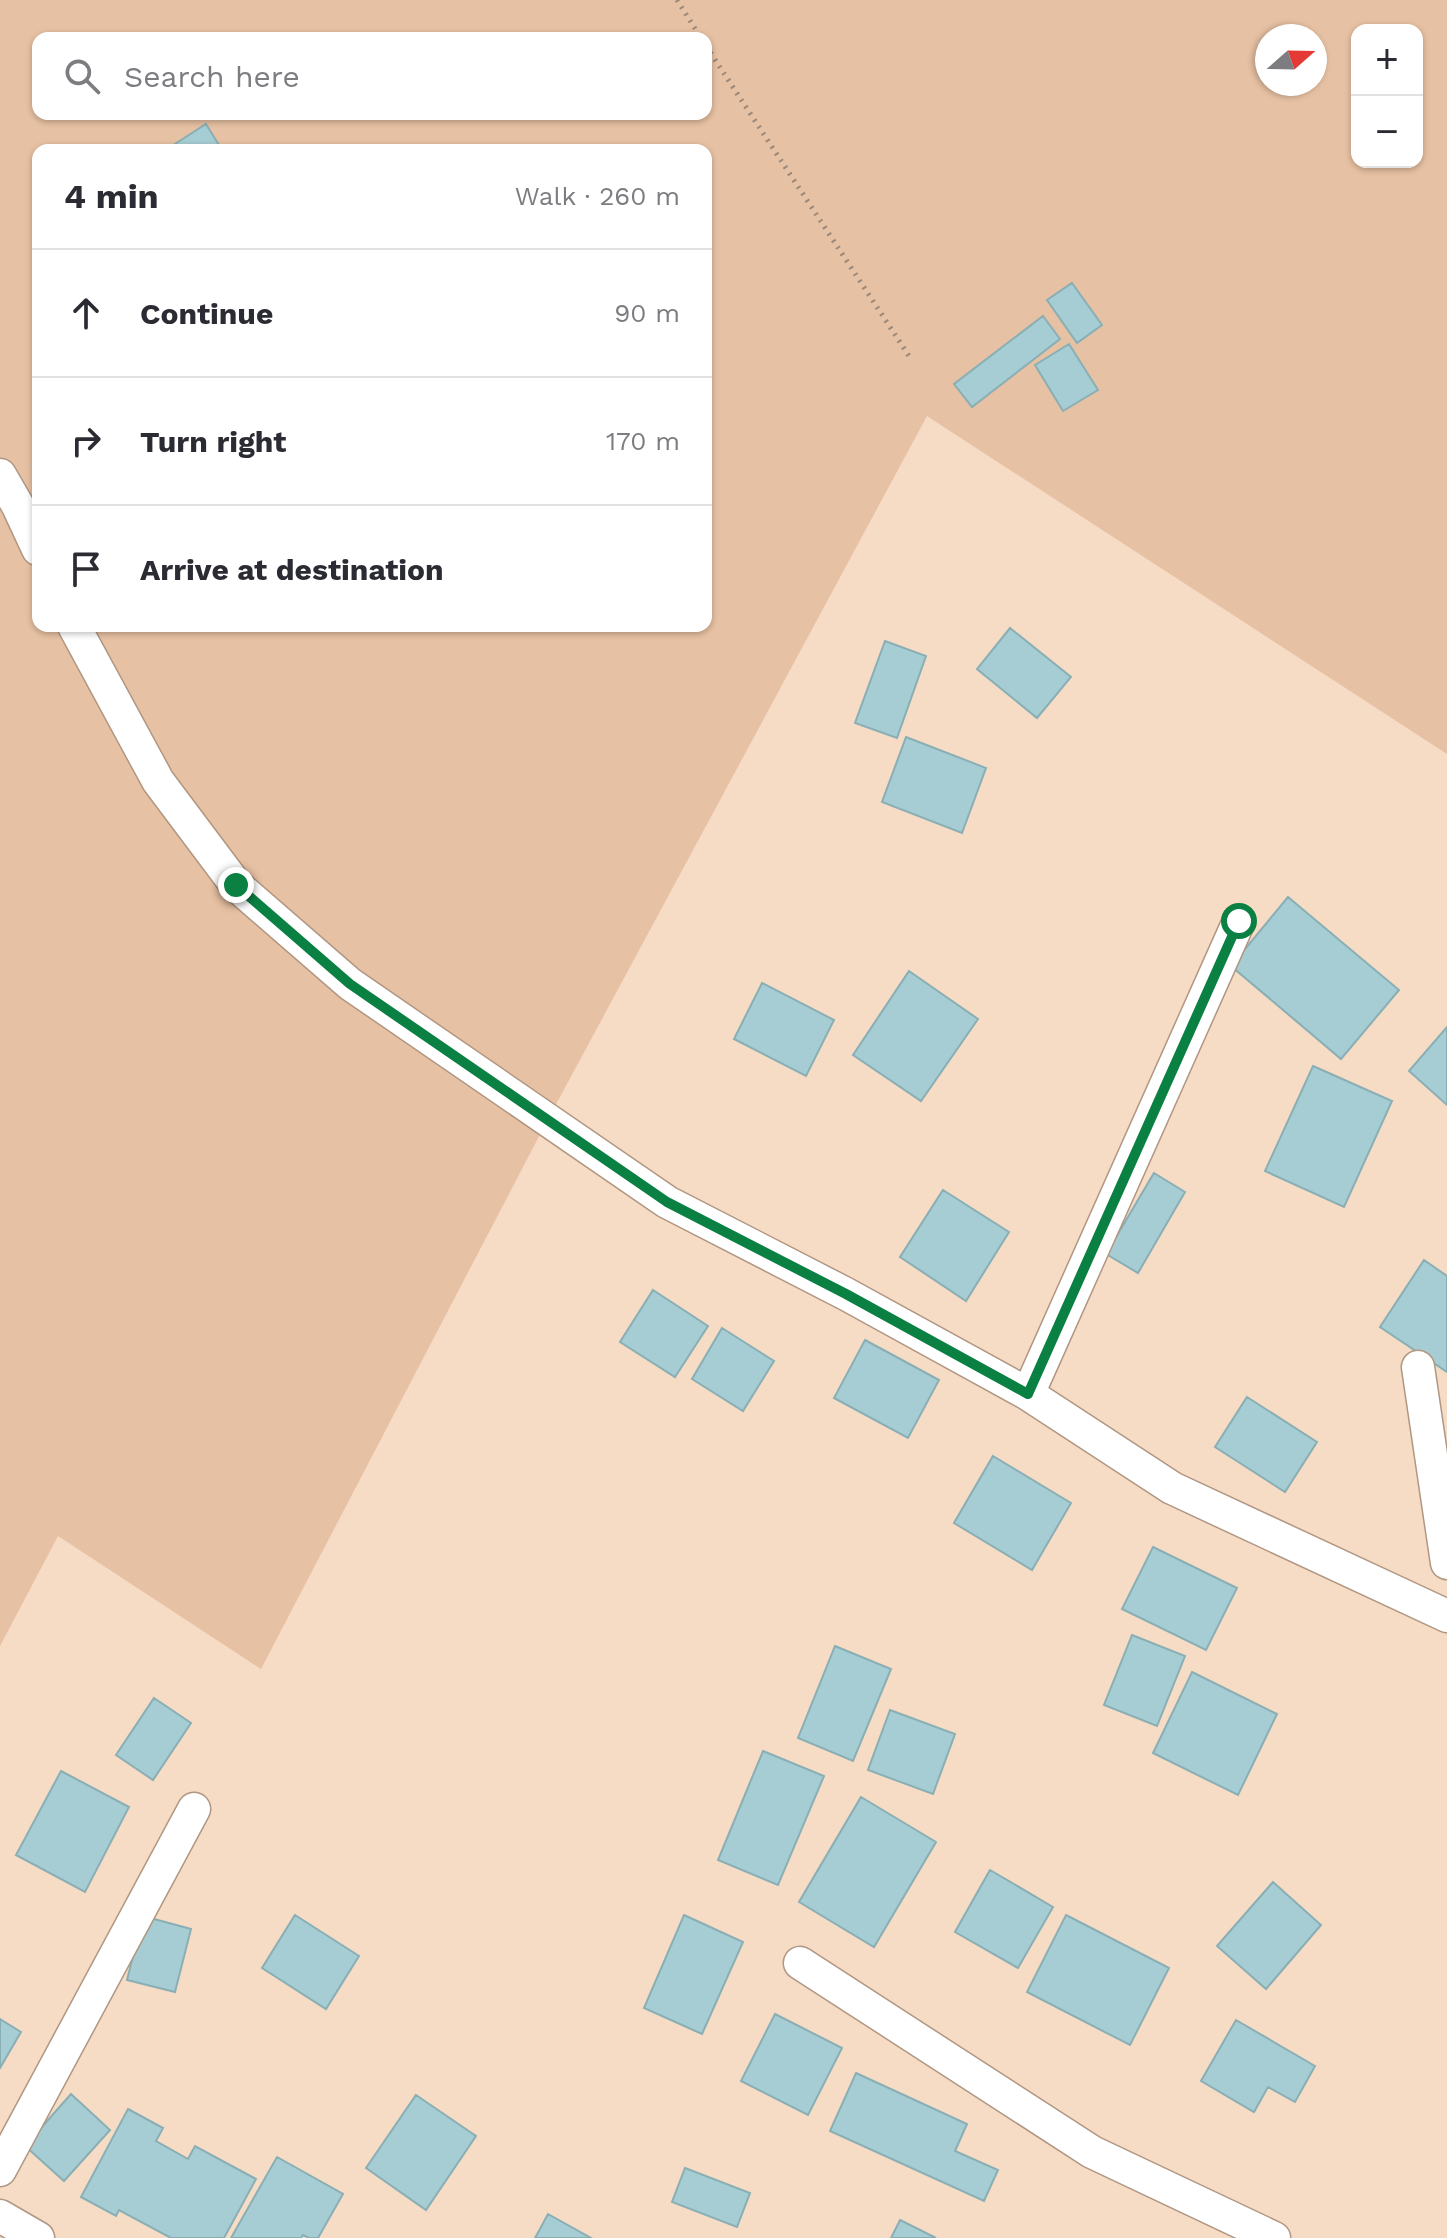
<!DOCTYPE html>
<meta charset="utf-8">
<style>
body{margin:0;font-family:"Work Sans",sans-serif;background:#f7f7f7;color:#2b2b33}
.controls{position:absolute;right:24px;top:24px;display:grid;overflow:hidden;border-radius:16px;box-shadow:0 2px 6px #0004}
.controls button{width:72px;height:72px;display:grid;place-items:center;padding:0;border:0;border-bottom:2px solid #e1e1e2;background:#fff;color:#2b2b33;font:40px sans-serif}
.compass{position:absolute;left:1255px;top:24px;width:72px;height:72px;border-radius:50%;background:#fff;box-shadow:0 2px 6px #0004;rotate:70deg}
.stop{position:absolute;width:24px;height:24px;margin:-18px;border:6px solid #0b8043;border-radius:50%;background:#fff}
.stop.end{background:#0b8043;border-color:#fff;box-shadow:0 2px 8px #0008}
.list{margin:0;padding:0;list-style:none}
h2{display:flex;justify-content:space-between;align-items:center;height:104px;margin:0;padding:0 32px;font-size:34px}
h2 small{font-size:26px;font-weight:400;color:#7c7c81}
.list li{display:grid;grid-template-columns:52px 1fr auto;gap:24px;align-items:center;box-sizing:border-box;height:128px;padding:0 32px;border-top:2px solid #e1e1e2}
.list b{display:block;font-size:30px;white-space:nowrap}
.list em{font-size:26px;font-style:normal;color:#7c7c81}
.icon{flex:none;width:44px;height:44px;fill:none;stroke:currentColor;stroke-width:2;stroke-linecap:round;stroke-linejoin:round}
.map{position:relative;flex:none;width:1447px;height:2238px;overflow:hidden}
.search{position:absolute;background:#fff;box-shadow:0 2px 6px #0004;left:32px;top:32px;width:680px;height:88px;display:flex;align-items:center;gap:20px;box-sizing:border-box;padding:0 28px;border-radius:16px;color:#7c7c81;font-size:30px}
.panel{position:absolute;background:#fff;box-shadow:0 2px 6px #0004;left:32px;top:144px;width:680px;height:488px;border-radius:16px}
.map>svg:first-child{display:block}
</style>
<div class="map">
<svg width="1447" height="2238" viewBox="0 0 1447 2238">
<rect width="100%" height="100%" fill="#f6dbc5"/>
<path fill="#e7c1a3" fill-rule="evenodd" d="M0 0H1447V754L927 416 547 1121 261 1669 58 1536 0 1646ZM1357 30H1417V162H1357ZM1267 36H1315V84H1267ZM38 38H706V114H38ZM38 150H706V626H38Z"/>
<path fill="#a6cdd3" stroke="#89afb5" stroke-width="2" d="M206 124 222 150H178L175 144Z
M1072 283 1102 325 1077 343 1047 300Z
M1043 316 1060 339 972 407 954 384Z
M1069 344 1098 390 1063 411 1035 365Z
M1010 628 1071 677 1037 718 977 669Z
M885 641 926 656 897 738 855 723Z
M906 737 986 768 962 833 882 802Z
M1288 897 1399 990 1341 1059 1231 966Z
M909 971 978 1019 921 1101 853 1055Z
M762 983 834 1020 806 1076 734 1039Z
M1447 1027V1105L1409 1071Z
M1313 1066 1392 1101 1344 1207 1265 1171Z
M1154 1173 1185 1192 1138 1273 1106 1254Z
M943 1190 1009 1232 966 1301 900 1257Z
M1424 1260 1447 1276V1372L1380 1327Z
M653 1290 708 1326 675 1377 620 1342Z
M722 1328 774 1361 743 1411 692 1379Z
M865 1340 939 1380 908 1438 834 1398Z
M1247 1397 1317 1442 1285 1492 1215 1447Z
M993 1456 1071 1503 1032 1570 954 1523Z
M1153 1547 1237 1588 1206 1650 1122 1609Z
M1132 1635 1185 1656 1157 1726 1104 1705Z
M835 1646 891 1669 853 1761 798 1738Z
M1192 1672 1277 1714 1238 1795 1153 1753Z
M154 1698 191 1723 153 1780 116 1755Z
M890 1710 955 1734 933 1794 868 1770Z
M763 1751 824 1776 778 1885 718 1860Z
M61 1771 129 1807 85 1892 16 1855Z
M861 1797 936 1842 874 1947 799 1902Z
M990 1870 1053 1907 1018 1968 955 1932Z
M1273 1882 1321 1925 1266 1989 1217 1946Z
M295 1915 359 1956 326 2009 262 1968Z
M684 1915 743 1942 702 2034 644 2008Z
M1066 1915 1169 1968 1130 2045 1027 1992Z
M143 1916 191 1929 175 1992 127 1980Z
M775 2014 842 2048 808 2115 741 2081Z
M0 2019 21 2032 0 2068Z
M1236 2020 1315 2066 1295 2102 1268 2087 1254 2112 1201 2081Z
M856 2073 967 2124 955 2151 998 2170 984 2201 830 2131Z
M71 2094 110 2130 64 2181 25 2146Z
M416 2095 476 2136 426 2210 366 2168Z
M128 2109 163 2128 156 2141 188 2159 195 2146 256 2179 224 2238H171L119 2210 116 2216 81 2197Z
M277 2157 343 2194 318 2238H309L303 2235 301 2238H231Z
M685 2168 750 2193 737 2227 672 2202Z
M548 2214 591 2238H535Z
M900 2220 936 2238H891Z"/>
<g fill="none" stroke-linecap="round" stroke-linejoin="round">
<g stroke="#b09783" stroke-width="35">
<path id="minor" d="M0 475 18 506 38 549
M74 626 158 781 236 885 350 984 667 1202 846 1294 1028 1394 1172 1488 1447 1616
M1418 1367 1447 1563
M1028 1394 1239 921
M800 1963 1092 2152 1274 2238
M0 2170 194 1809
M0 2216 38 2238"/>
</g>
<path stroke="#9b8878" stroke-width="5" stroke-dasharray="2 6" stroke-linecap="butt" d="M677 0 701 38
M706 46 909 356"/>
<use href="#minor" stroke="#fff" stroke-width="32"/>
</g>
<g fill="none" stroke-linecap="round" stroke-linejoin="round">
<path stroke="#0b8043" stroke-width="10" d="M236 885 350 984 667 1202 846 1294 1028 1394 1239 921"/>
</g>
</svg>
<div class="controls">
<button>+</button>
<button>−</button>
</div>
<svg class="compass" viewBox="-18 -18 36 36"><path d="M0-13l5 13h-10z" fill="#e53935"/><path d="M0 13l5-13h-10z" fill="#7c7c81"/></svg>
<div class="stop" style="left:1239px;top:921px"></div>
<div class="stop end" style="left:236px;top:885px"></div>
<div class="search"><svg class="icon" aria-label="search" viewBox="0 0 24 24"><circle cx="10" cy="10" r="6"/><path d="M15 15l6 6"/></svg>Search here</div>
<section class="panel">
<h2>4 min<small>Walk · 260 m</small></h2>
<ul class="list">
<li><svg class="icon" aria-label="ahead" viewBox="0 0 24 24"><path d="M12 20V5M6 11l6-6 6 6"/></svg><div><b>Continue</b></div><em>90 m</em></li>
<li><svg class="icon" aria-label="right" viewBox="0 0 24 24"><path d="M7 20v-9h11M14 6l5 5-5 5"/></svg><div><b>Turn right</b></div><em>170 m</em></li>
<li><svg class="icon" aria-label="arrive" viewBox="0 0 24 24"><path d="M6 21V4h12l-3 4 3 4H6"/></svg><div><b>Arrive at destination</b></div></li>
</ul>
</section>
</div>
